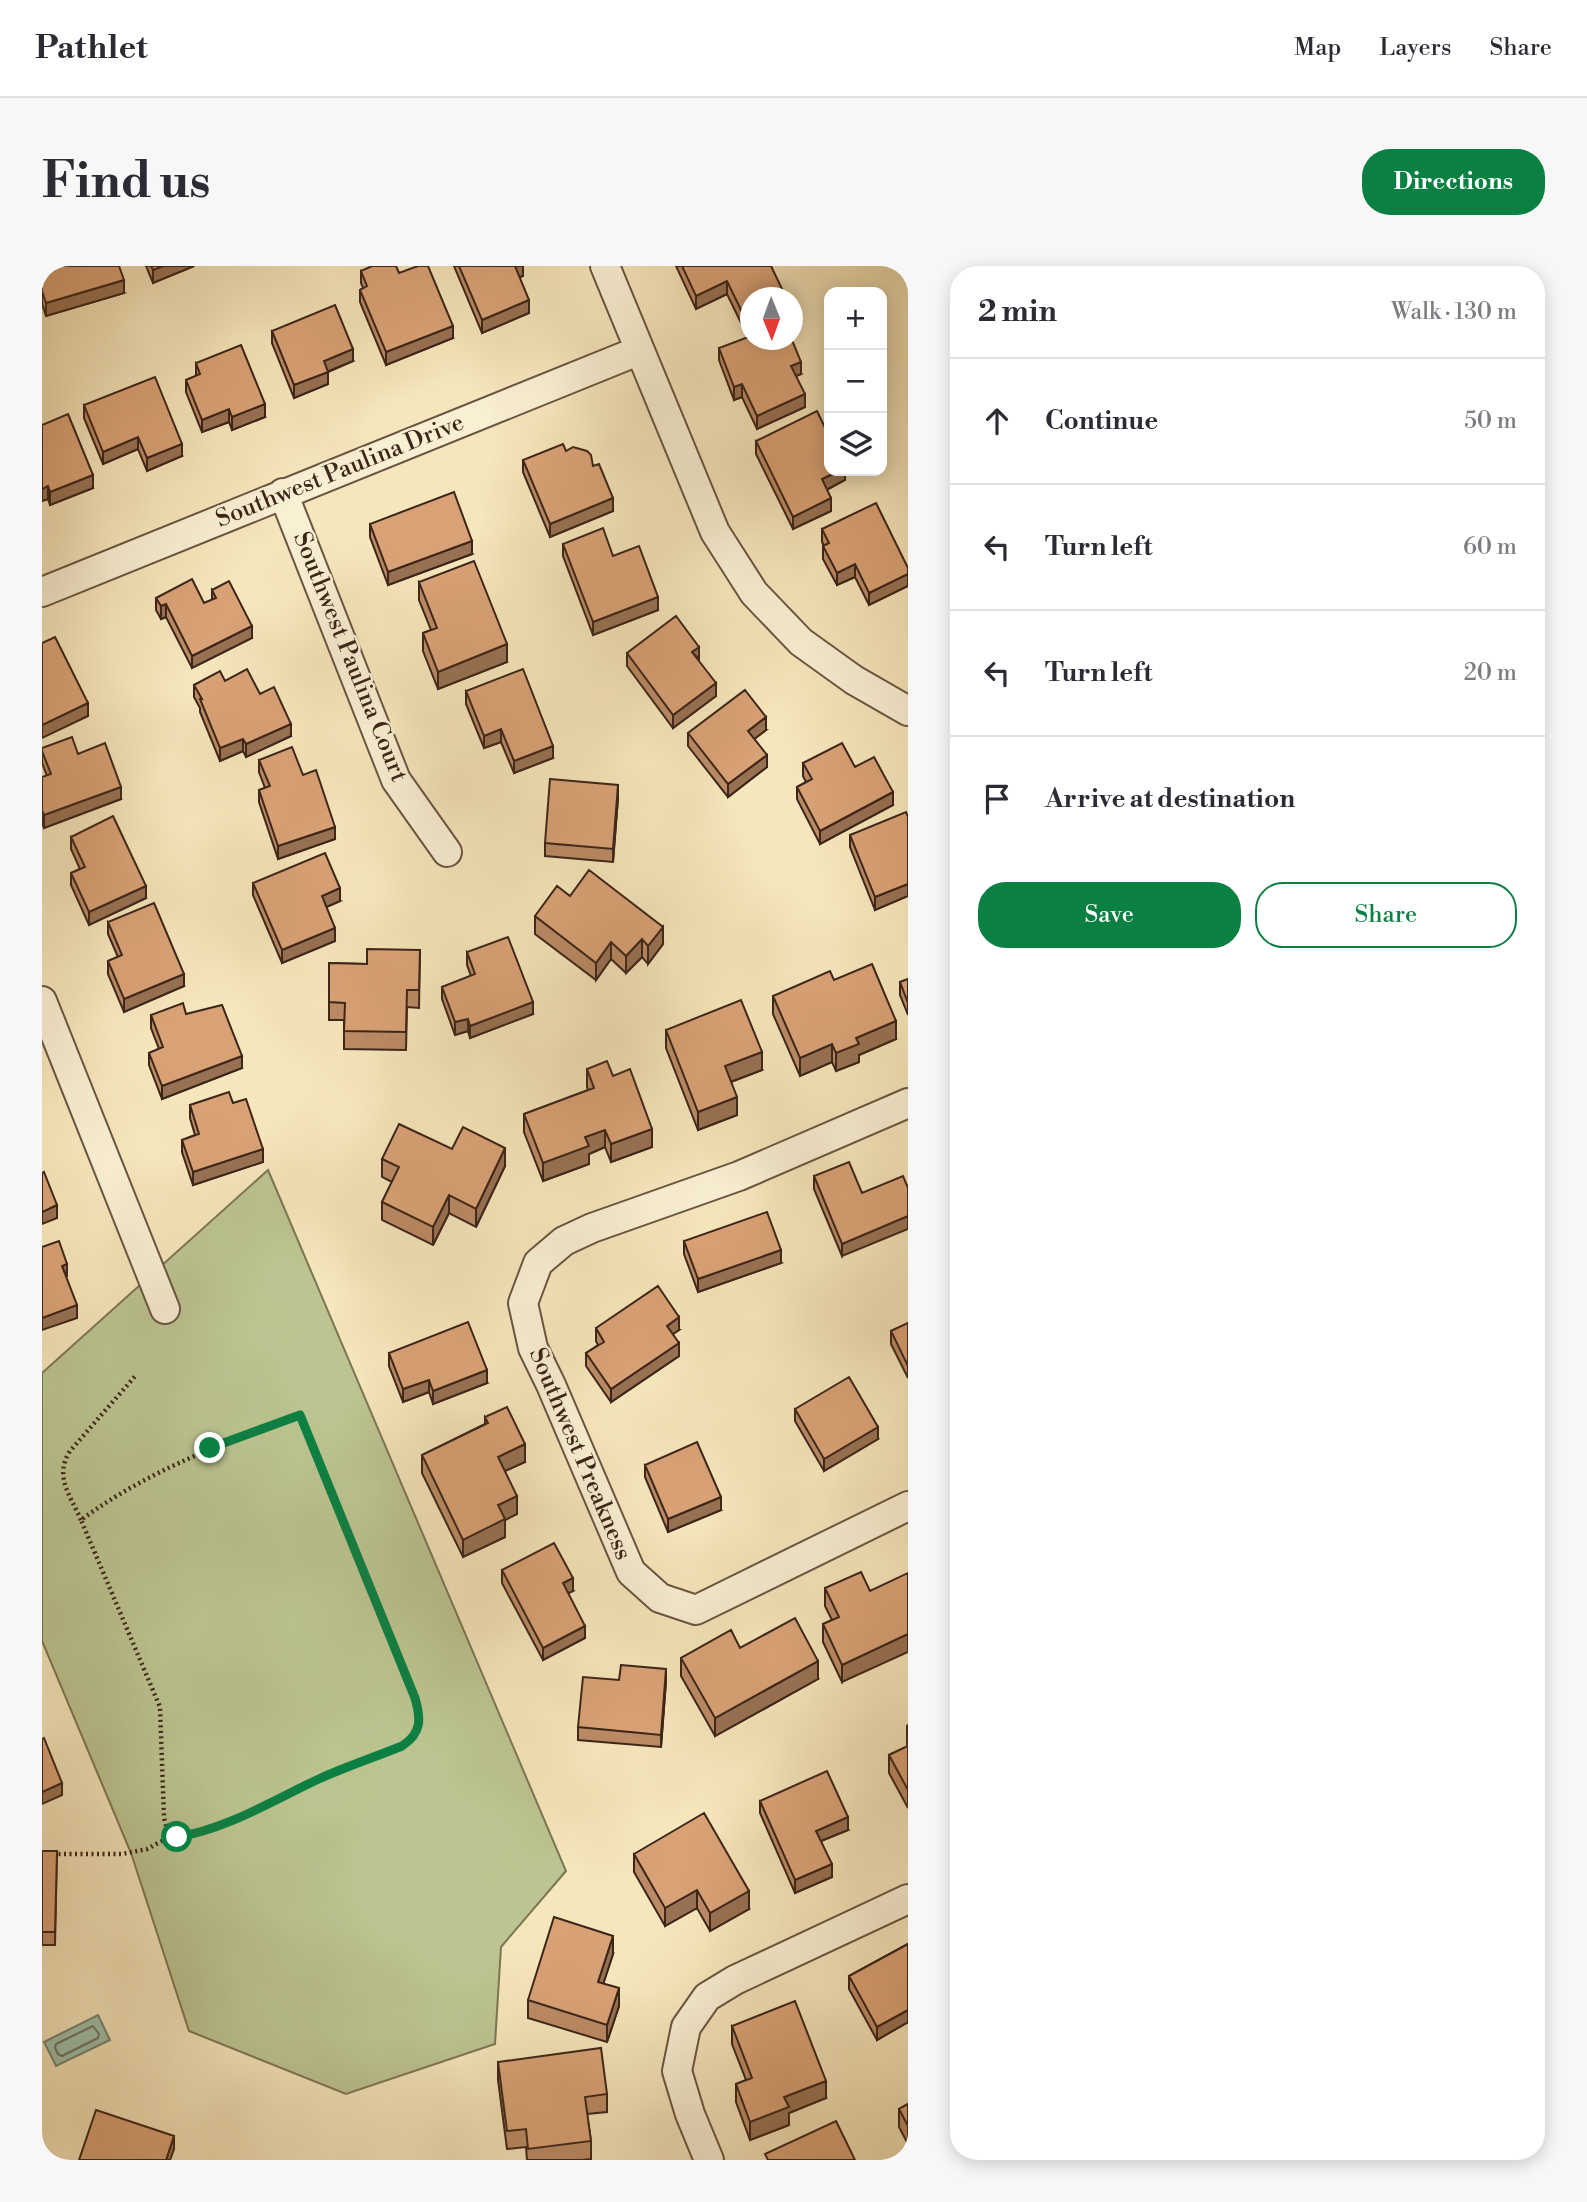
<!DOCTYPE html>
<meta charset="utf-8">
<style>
body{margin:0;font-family:"Libre Bodoni",serif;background:#f7f7f7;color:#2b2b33}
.controls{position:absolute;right:21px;top:21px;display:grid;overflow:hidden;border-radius:14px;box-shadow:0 4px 18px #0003}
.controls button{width:63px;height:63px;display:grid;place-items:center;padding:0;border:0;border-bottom:2px solid #e1e1e2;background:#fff;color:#2b2b33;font:35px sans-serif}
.compass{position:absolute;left:698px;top:21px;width:63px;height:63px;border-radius:50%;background:#fff;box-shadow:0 4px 18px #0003;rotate:179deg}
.stop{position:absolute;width:21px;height:21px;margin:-16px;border:5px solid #0b8043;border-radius:50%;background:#fff}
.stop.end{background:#0b8043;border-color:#fff;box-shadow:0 2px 7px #0008}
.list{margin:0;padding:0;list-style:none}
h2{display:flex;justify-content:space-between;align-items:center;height:91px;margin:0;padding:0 28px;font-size:30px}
h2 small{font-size:23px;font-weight:400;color:#7c7c81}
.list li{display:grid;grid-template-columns:46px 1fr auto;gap:21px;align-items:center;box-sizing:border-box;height:126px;padding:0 28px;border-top:2px solid #e1e1e2}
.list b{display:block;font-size:26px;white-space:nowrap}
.list em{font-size:23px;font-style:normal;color:#7c7c81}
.actions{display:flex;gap:14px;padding:21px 28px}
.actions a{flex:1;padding:16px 0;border:2px solid #0b8043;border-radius:28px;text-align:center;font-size:24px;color:#0b8043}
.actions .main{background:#0b8043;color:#fff}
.icon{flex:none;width:38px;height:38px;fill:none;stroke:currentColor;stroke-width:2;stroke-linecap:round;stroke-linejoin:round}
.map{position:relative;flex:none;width:866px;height:1894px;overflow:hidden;border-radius:28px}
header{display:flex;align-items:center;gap:42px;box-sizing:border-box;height:98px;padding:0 35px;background:#fff;border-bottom:2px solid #e1e1e2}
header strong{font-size:33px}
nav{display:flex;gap:38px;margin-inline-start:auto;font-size:24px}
.intro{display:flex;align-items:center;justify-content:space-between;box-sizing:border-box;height:168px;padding:0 42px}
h1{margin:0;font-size:49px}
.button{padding:18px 32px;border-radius:28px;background:#0b8043;color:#fff;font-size:24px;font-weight:700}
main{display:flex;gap:42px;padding:0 42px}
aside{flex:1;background:#fff;border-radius:28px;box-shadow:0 4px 18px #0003}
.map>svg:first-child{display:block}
</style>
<header>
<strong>Pathlet</strong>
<nav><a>Map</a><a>Layers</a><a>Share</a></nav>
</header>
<div class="intro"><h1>Find us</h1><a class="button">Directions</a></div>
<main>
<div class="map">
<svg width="866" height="1894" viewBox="0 0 866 1894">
<rect width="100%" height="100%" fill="#f6e6bb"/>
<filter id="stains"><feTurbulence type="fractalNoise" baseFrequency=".00286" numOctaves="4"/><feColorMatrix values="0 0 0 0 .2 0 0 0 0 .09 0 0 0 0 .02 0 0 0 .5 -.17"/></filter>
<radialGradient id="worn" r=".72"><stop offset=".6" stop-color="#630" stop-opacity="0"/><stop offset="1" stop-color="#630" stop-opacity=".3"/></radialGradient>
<path fill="#bcc591" stroke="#7c7555" stroke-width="2" d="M226 904 524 1605 459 1681 453 1778 304 1828 147 1765 89 1587 0 1375V1107Z"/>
<path fill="#9ec0aa" stroke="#778270" stroke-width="2" d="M56 1749 68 1774 14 1800 2 1776Z"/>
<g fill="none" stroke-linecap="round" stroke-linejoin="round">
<path stroke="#6d7262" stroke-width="2" d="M51 1760 57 1768 56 1772 20 1790 16 1788 13 1782 14 1778Z"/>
<g stroke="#6a5542" stroke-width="32">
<path id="street" d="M563 0 673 266 712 327 759 376 812 414 866 445
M241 227 354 514 405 586
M0 326 596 85
M0 735 123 1043
M866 837 697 910 550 962 522 975 496 997 481 1037 491 1082 509 1119 589 1306 618 1332 654 1344 866 1240
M667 1894 648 1848 635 1805 644 1761 665 1731 693 1714 866 1633"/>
</g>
<path stroke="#3c2519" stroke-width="4.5" stroke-dasharray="2 3.5" stroke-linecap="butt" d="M258 1149 373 1432C379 1455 382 1466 360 1480L280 1512 211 1546 148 1569 135 1571 129 1570 125 1564 122 1552 118 1441 39 1254C105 1205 181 1177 258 1149Z
M39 1254C28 1229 12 1210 28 1185L95 1108
M0 1588H80L105 1583 129 1570"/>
<use href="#street" stroke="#f9efd3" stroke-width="28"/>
</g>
<path fill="#bb8b65" stroke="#3c2519" stroke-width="2" d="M0 0 82 27 4 50 0 38Z
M104 0H152L111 17Z
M412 0H481V10L477 11 487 47 440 67Z
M634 0H729L742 32H709V55L700 59 685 28 654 43Z
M319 5 411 72 344 99 318 36V24L321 22 319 17Z
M230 65 311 95 286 106V118L252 132 230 77Z
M677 82 759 108 754 110 763 141 715 163 700 131 692 134 677 94Z
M154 97 223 151 190 164 187 156 160 166 144 126V114L154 110Z
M42 139 140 190 105 205 96 183 61 198 42 152Z
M0 159 51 222 8 239 6 233 0 235Z
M714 175 803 205V214L785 224 789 245 751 263 714 188Z
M481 194 551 200 571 245 508 271 481 206Z
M328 258 430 288 346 319 328 271Z
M780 263 866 302V320L827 339 813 311 795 319 781 293V280H782L780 276Z
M521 278 571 290 616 344 551 369 521 290Z
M377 316 465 396 396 423 381 385V367L389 364 377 334Z
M170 324 210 372 150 402 124 351 119 353 114 344V332L162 337 170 334Z
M585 387 656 394 674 430 631 462 585 400Z
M183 415 218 428 249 470 204 491 201 485 178 495 158 446V442L152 431V419Z
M424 425 511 492 472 507 459 476 442 482 424 438Z
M724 464 712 473 725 501 686 531 646 480V467Z
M0 482 36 488 79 533 2 562 0 557V512L5 510 0 497Z
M217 494 261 509 293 573 236 593 217 536V524L223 522 217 506Z
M761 497 813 501 851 539 778 578 755 533V521L764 516 761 510Z
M576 532 571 596 503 590V577Z
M866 551V630L833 644 808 581V569Z
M29 571 104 632 47 659 29 619V607L38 603 29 583Z
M211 617 298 635 284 641 293 675 240 697 211 629Z
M528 630 621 678 606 698 600 691 584 707 569 693 554 714 493 668V650Z
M66 656 142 720 82 746 66 708V695L76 691 66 668Z
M378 684 377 742 365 741 364 784 302 783V754H287V697L325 698Z
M425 686 491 748 428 772 426 765 413 769 400 733V721L429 710 425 699Z
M866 713V749L858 729V716Z
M792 714 854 773 817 789V796L794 805 790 796 758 810 731 748V730Z
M144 748 200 802 120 833 107 799V787L117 783 109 762V749Z
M624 764 720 804 689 816 695 849 656 864 624 782Z
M545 803 571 810 610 881 569 896 563 881 547 888V898L501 915 482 866V848L546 824 545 821Z
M191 837 221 896 151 919 140 886V874L153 869 148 852V839Z
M410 883 463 900 434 961 407 947 391 979 340 954V936L350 916 340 911V893Z
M772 910 820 927 800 990 772 923Z
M642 975 739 997 656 1026 642 988Z
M866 1057V1112L849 1078V1065Z
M554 1062 637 1064 631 1068 637 1090 569 1136 544 1100V1087L556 1079 554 1075Z
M347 1087 445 1117 391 1138 387 1126 361 1136 347 1100Z
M753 1143 836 1173 782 1205 753 1155Z
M443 1151 483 1196 463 1205 475 1248 463 1254V1271L421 1291 380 1207V1189L443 1158Z
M603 1199 679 1244 626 1266 603 1211Z
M460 1304 531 1325 526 1327 543 1372 501 1394 460 1317Z
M783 1322 828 1325 800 1416 781 1376V1358L790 1354 783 1340Z
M698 1382 776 1413 673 1470 639 1410V1392Z
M577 1414 624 1415 619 1481 536 1474V1461Z
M866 1459V1542L847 1507V1489L866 1480 865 1478V1460Z
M718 1535 806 1564 779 1575 790 1611 753 1627 718 1547Z
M0 1585H15L13 1679H0Z
M592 1588 707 1643 668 1665 655 1642 623 1660 592 1606Z
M866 1678V1756L835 1774 807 1723V1710Z
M571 1688 561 1718 577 1740 565 1776 486 1752V1734Z
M690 1760 784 1832 747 1847V1859L708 1874 694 1836V1818L704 1814 690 1778Z
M456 1796 565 1828V1846L545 1848 549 1875V1893L540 1894H485L484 1881 465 1883 456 1814Z
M866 1838V1878L857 1861V1843Z"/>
<path fill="#987153" stroke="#3c2519" stroke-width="2" d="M121 0H152L111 17V4Z
M473 0H481V10L473 13Z
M82 14V27L4 50V37Z
M685 15V28L654 43V30Z
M742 27V32H732Z
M487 34V47L440 67V54Z
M709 43V55L700 59V46Z
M411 60V72L344 99V86Z
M311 83V95L282 107V95Z
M759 96V108L749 112V100Z
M286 106V118L252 132V119Z
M700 118V131L692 134V121Z
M763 128V141L715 163V150Z
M223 138V151L190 164V151Z
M187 143V156L160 166V154Z
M96 171V183L61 198V186Z
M140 178V190L105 205V192Z
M797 205H803V214L780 226V213Z
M51 209V222L8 239V226Z
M6 220V233L0 235V223Z
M571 232V245L508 271V258Z
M789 232V245L751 263V251Z
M430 275V288L346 319V306Z
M813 298V311L795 319V307Z
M866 308V320L827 339V327Z
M616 331V344L551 369V356Z
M124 338V351L119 353V340Z
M210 360V372L150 402V390Z
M465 378V396L396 423V406Z
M657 381V393L650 386Z
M674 417V430L631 462V449Z
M46 437V450L0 472V459Z
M724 451V464L706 478V465Z
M249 458V470L204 491V478Z
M459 463V476L442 482V470Z
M201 473V485L178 495V482Z
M511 480V492L472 507V495Z
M725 489V501L686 531V518Z
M576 519V532L571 596V583Z
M79 521V533L2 562V549Z
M851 526V539L778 578V565Z
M293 561V573L236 593V580Z
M866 618V630L833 644V631Z
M104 620V632L47 659V646Z
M298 622V635L280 643V630Z
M621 661V678L606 698V680Z
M293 662V675L240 697V684Z
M600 673V691L584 707V690Z
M569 676V693L554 714V697Z
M142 708V720L82 746V733Z
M491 736V748L428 772V760Z
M426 753V765L413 769V756Z
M854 755V773L817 789V796L794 805V787L814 772Z
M790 778V796L758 810V792Z
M720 786V804L683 818V800Z
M200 790V802L120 833V820Z
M695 831V849L656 864V846Z
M610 863V881L569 896V878Z
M563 864V881L547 888V898L501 915V897L543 871Z
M463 882V900L434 961V943Z
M221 883V896L151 919V906Z
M407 929V947L391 979V961Z
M15 939V952L0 958V946Z
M866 950V963L800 990V978Z
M739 984V997L656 1026V1013Z
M25 998V1011L20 1000Z
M35 1039V1052L0 1064V1052Z
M637 1051V1064L625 1072V1060Z
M637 1077V1090L569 1136V1123Z
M445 1104V1117L391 1138V1125Z
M387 1114V1126L361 1136V1123Z
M836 1161V1173L782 1205V1193Z
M483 1178V1196L456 1208V1191Z
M475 1230V1248L463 1254V1271L421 1291V1274L456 1239Z
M679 1231V1244L626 1266V1253Z
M531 1312V1325L521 1330V1317Z
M543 1360V1372L501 1394V1382Z
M866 1368V1386L800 1416V1399Z
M776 1395V1413L673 1470V1452Z
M624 1403V1415L619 1481V1469Z
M20 1517V1529L0 1538V1526Z
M806 1551V1564L774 1577V1565Z
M790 1598V1611L753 1627V1614Z
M655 1624V1642L623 1660V1642Z
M707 1625V1643L668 1665V1647Z
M571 1670V1688L556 1734V1716Z
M577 1722V1740L565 1776V1759Z
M866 1744V1756L835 1774V1761Z
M784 1815V1832L747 1847V1859L708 1874V1856L742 1831Z
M132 1870V1883L128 1894H124Z"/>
<path fill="#d9a276" stroke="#3c2519" stroke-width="2" d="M0 0H77L82 14 4 37 0 25Z
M109 0H121L111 4Z
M330 0H354L357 7 376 0H386L411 60 344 86 318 24 325 20 319 5Z
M417 0H473L487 34 440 54Z
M640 0H729L742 27 732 32H709V43L700 46 685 15 654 30Z
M293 39 311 83 282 95 286 106 252 119 230 65Z
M709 70V74H750L759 96 749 100 763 128 715 150 700 118 692 121 677 82Z
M199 79 223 138 190 151 187 143 160 154 144 114 158 108 154 97Z
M113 111 140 178 105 192 96 171 61 186 42 139Z
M775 145 787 170V205H797L780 213 789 232 751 251 714 175Z
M26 148 51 209 8 226 6 220 0 223V159Z
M521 178 524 185 531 181 545 185 549 189 551 200 557 198 571 232 508 258 481 194Z
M412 226 430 275 346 306 328 258Z
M834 237 866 302V308L827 327 813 298 795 307 781 280 787 277 780 263Z
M561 262 571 290 597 280 616 331 551 356 521 278Z
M432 295 465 378 396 406 381 367 395 362 377 316Z
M150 313 162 337 174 332 170 324 187 315 210 360 150 390 124 338 119 340 114 332Z
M634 350 657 381 650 386 674 417 631 449 585 387Z
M13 371 46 437 0 459V377Z
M205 403 218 428 232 421 249 458 204 478 201 473 178 482 158 433H160L152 419 178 405 183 415Z
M481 403 511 480 472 495 459 463 442 470 424 425Z
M703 424 724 451 706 465 725 489 686 518 646 467Z
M30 471 36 488 63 477 79 521 2 549 0 544V511L9 508 0 485V482Z
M800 477 813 501 832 491 851 526 778 565 755 521 770 513 761 497Z
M250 481 261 509 274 504 293 561 236 580 217 524 228 520 217 494Z
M508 513 576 519 571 583 503 577Z
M864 546 866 551V618L833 631 808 569Z
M71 550 104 620 47 646 29 607 43 601 29 571Z
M283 587 298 622 280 630 293 662 240 684 211 617Z
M547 604 621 661 606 680 600 673 584 690 569 676 554 697 493 650 515 620 528 630Z
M112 637 142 708 82 733 66 695 80 689 66 656Z
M466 671 491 736 428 760 426 753 413 756 400 721 433 708 425 686Z
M325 683 378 684 377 724H365L364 766 302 765 303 737 287 736V697L325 698Z
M830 698 854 755 814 772 817 778 794 787 790 778 758 792 731 730 788 705 792 714Z
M866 713V737L858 716Z
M699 734 720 786 683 800 695 831 656 846 624 764Z
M141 737 144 748 180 739 200 790 120 820 107 787 121 781 109 749Z
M565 795 571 810 588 803 610 863 569 878 563 864 543 871 547 880 501 897 482 848 552 822 545 803Z
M187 826 191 837 204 833 221 883 151 906 140 874 157 868 148 839Z
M357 858 410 883 421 861 463 882 434 943 407 929 391 961 340 936 357 901 340 893Z
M807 896 820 927 861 910 866 922V950L800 978 772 910Z
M2 906 15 939 0 946V907Z
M725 946 739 984 656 1013 642 975Z
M17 975 25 998 20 1000 35 1039 0 1052V981Z
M616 1020 637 1051 625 1060 637 1077 569 1123 544 1087 562 1076 554 1062Z
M426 1056 445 1104 391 1125 387 1114 361 1123 347 1087Z
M866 1057V1100L849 1065Z
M807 1111 836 1161 782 1193 753 1143Z
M465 1141 483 1178 456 1191 475 1230 456 1239 463 1253 421 1274 380 1189 446 1157 443 1151Z
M655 1176 679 1231 626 1253 603 1199Z
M512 1277 531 1312 521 1317 543 1360 501 1382 460 1304Z
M819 1306 828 1325 866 1307V1368L800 1399 781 1358 797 1351 783 1322Z
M753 1352 776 1395 673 1452 639 1392 689 1364 698 1382Z
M579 1399 624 1403 619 1469 536 1461 541 1411 577 1414Z
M2 1472 20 1517 0 1526V1473Z
M866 1480V1524L847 1489Z
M785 1505 806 1551 774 1565 790 1598 753 1614 718 1535Z
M662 1547 707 1625 668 1647 655 1624 623 1642 592 1588Z
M0 1585H15L13 1666H0Z
M512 1651 571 1670 556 1716 577 1722 565 1759 486 1734Z
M866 1678V1744L835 1761 807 1710Z
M753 1735 784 1815 742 1831 747 1841 708 1856 694 1818 710 1812 690 1760Z
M559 1782 565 1828 543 1831 549 1875 486 1883 484 1863 465 1865 456 1796Z
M866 1838V1860L857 1843Z
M54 1844 132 1870 124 1894H37Z
M794 1855 813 1894H726L723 1888Z"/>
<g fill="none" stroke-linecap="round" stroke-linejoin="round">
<path stroke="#0b8043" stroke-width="9" d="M135 1571C186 1563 233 1533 279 1512 306 1500 333 1491 360 1480 380 1467 379 1453 373 1432L258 1149 168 1182"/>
</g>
<g text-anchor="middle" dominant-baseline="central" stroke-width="5" stroke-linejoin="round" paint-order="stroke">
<g font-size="24" fill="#3c2519" stroke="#f9efd3">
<text transform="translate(298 205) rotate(-22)">Southwest Paulina Drive</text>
<text transform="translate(308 391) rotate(68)">Southwest Paulina Court</text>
<text transform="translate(538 1188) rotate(67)">Southwest Preakness</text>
</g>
</g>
<rect width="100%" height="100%" filter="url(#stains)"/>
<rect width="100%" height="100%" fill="url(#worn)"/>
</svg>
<div class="controls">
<button>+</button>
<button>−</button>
<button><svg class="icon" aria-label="layers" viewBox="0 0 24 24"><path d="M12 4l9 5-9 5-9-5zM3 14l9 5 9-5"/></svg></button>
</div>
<svg class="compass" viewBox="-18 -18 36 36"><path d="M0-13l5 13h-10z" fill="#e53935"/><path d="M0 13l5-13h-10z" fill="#7c7c81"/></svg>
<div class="stop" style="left:135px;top:1571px"></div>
<div class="stop end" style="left:168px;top:1182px"></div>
</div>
<aside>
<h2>2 min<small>Walk · 130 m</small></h2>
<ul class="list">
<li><svg class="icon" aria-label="ahead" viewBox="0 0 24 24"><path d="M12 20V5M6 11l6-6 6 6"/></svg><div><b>Continue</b></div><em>50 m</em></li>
<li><svg class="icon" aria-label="left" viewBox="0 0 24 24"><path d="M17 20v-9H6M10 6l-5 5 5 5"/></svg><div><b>Turn left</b></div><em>60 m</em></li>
<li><svg class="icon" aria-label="left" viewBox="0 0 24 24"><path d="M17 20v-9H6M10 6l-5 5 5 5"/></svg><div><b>Turn left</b></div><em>20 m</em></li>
<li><svg class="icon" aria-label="arrive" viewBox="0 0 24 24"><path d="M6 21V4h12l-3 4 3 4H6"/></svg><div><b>Arrive at destination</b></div></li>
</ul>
<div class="actions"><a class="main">Save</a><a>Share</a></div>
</aside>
</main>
